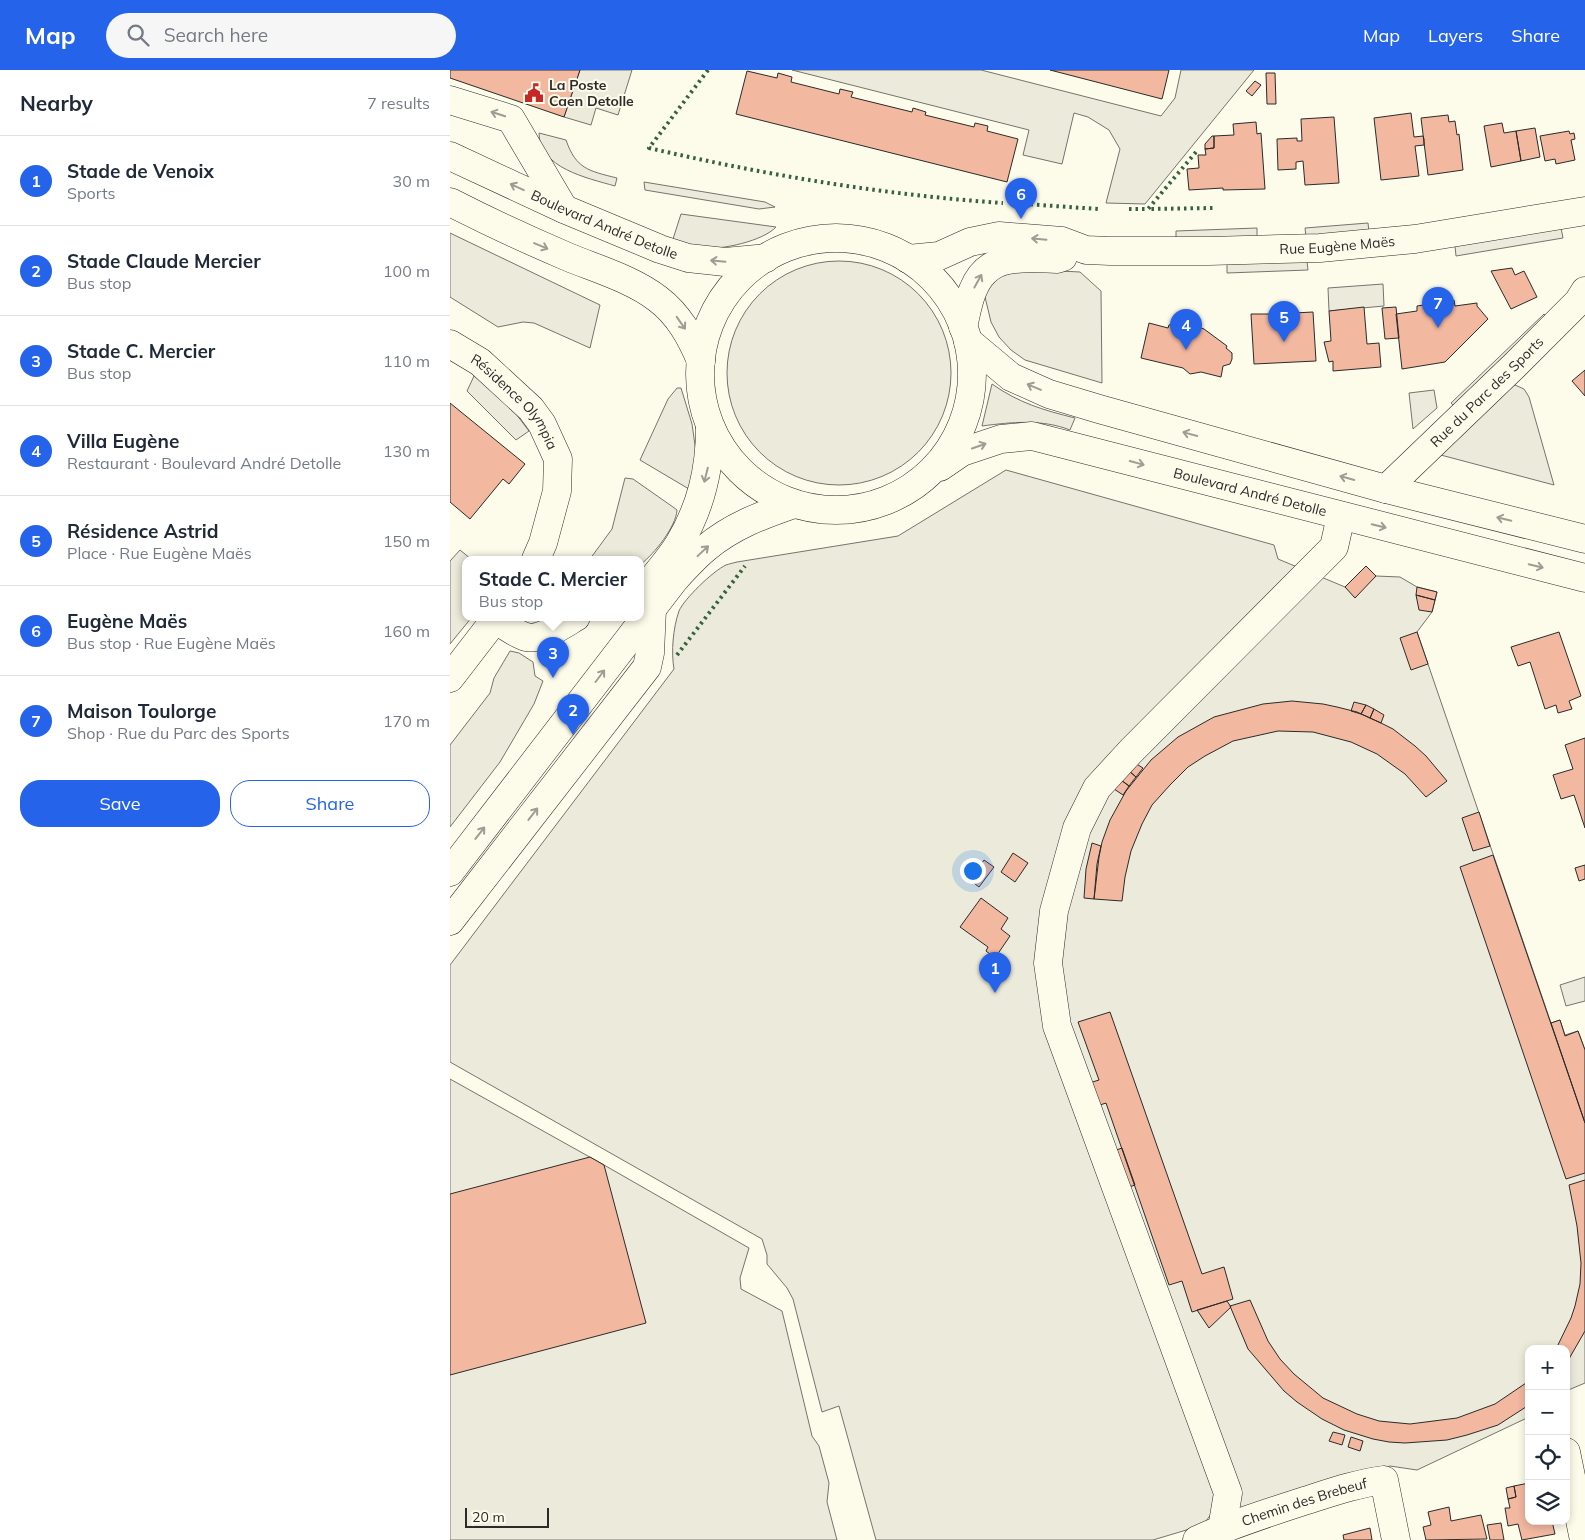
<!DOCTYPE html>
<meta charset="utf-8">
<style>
body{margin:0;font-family:Mulish,sans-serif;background:#f6f6f7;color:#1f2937}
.controls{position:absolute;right:15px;bottom:15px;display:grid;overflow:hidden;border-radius:10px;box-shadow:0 2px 8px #0003}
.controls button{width:45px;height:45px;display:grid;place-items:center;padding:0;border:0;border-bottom:1px solid #e0e1e3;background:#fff;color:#1f2937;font:25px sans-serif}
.scale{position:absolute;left:15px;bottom:12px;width:84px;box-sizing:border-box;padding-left:5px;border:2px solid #2b2b2b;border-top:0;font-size:14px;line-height:18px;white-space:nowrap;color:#2b2b2b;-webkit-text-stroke:4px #fdfbea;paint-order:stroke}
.you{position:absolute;left:522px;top:800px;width:18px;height:18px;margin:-12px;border:4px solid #fff;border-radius:50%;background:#1a73e8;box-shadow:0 0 0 8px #1a73e833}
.badge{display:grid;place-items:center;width:32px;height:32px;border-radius:50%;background:#2563eb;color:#fff;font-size:16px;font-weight:700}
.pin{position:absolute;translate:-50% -41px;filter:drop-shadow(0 1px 2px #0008)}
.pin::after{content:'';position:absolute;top:26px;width:18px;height:15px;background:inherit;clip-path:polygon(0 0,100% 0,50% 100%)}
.popup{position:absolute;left:12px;top:486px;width:182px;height:65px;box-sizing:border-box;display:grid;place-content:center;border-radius:10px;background:#fff;filter:drop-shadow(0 1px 4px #0005);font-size:16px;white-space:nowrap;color:#747a83}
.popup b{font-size:19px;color:#1f2937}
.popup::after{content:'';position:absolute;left:50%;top:100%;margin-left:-10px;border:10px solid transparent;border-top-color:#fff}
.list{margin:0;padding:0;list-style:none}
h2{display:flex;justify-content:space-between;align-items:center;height:65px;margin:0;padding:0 20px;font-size:21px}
h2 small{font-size:16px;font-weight:400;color:#747a83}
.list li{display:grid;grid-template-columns:32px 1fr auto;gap:15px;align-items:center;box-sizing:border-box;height:90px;padding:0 20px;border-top:1px solid #e0e1e3}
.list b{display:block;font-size:19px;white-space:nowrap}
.list p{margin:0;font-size:16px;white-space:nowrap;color:#747a83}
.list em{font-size:16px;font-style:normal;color:#747a83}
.actions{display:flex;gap:10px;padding:15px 20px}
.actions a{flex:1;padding:11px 0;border:1px solid #2563eb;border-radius:20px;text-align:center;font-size:18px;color:#2563eb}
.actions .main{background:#2563eb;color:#fff}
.icon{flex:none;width:28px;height:28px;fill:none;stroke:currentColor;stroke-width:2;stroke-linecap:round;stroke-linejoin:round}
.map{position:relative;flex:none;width:1135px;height:1470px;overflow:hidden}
header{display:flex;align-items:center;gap:30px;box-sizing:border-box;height:70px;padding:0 25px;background:#2563eb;color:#fff}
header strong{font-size:24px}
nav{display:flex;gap:28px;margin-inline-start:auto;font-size:18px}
.search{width:350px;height:45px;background:#f6f6f7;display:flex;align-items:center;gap:12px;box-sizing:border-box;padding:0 18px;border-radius:28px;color:#747a83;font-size:19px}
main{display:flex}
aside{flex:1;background:#fff}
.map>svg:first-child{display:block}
</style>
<header>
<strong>Map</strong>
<div class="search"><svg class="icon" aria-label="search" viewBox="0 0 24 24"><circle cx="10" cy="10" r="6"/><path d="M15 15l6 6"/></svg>Search here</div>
<nav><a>Map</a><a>Layers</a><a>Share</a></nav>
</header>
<main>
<aside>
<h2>Nearby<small>7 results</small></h2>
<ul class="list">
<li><span class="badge">1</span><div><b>Stade de Venoix</b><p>Sports</p></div><em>30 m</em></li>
<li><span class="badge">2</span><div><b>Stade Claude Mercier</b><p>Bus stop</p></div><em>100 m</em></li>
<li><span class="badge">3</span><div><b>Stade C. Mercier</b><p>Bus stop</p></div><em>110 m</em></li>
<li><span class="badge">4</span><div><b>Villa Eugène</b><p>Restaurant · Boulevard André Detolle</p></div><em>130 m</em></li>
<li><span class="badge">5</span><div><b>Résidence Astrid</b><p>Place · Rue Eugène Maës</p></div><em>150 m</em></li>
<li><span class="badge">6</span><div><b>Eugène Maës</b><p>Bus stop · Rue Eugène Maës</p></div><em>160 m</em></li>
<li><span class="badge">7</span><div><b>Maison Toulorge</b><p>Shop · Rue du Parc des Sports</p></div><em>170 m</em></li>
</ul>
<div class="actions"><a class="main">Save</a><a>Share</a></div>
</aside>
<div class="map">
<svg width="1135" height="1470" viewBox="0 0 1135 1470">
<rect width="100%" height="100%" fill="#fdfbea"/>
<path fill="#ecebdb" stroke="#74746e" d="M89 63 116 70C126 99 139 101 167 108L165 116C137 108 89 98 89 63Z
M194 112 315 132 325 137 309 139 195 120Z
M231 144 326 157C313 171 272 180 253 178 243 177 233 172 223 169Z
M0 163 150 235 140 278 84 253 73 252 48 257 0 227Z
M277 303a112 112 0 1 1 224 0a112 112 0 1 1-224 0Z
M570 199 630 202 651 221 652 313 575 290 561 280 549 267 541 252 535 227 541 214 552 202Z
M542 314C569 333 593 340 625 348L620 360C592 349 562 352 532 356Z
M1065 315 1074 319 1079 327 1104 415 987 384 1056 316Z
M227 318H231L242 354 246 382 244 422 190 390 218 329Z
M556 400 824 475 828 489 895 517 916 496 926 506 950 507 967 517 987 522 982 542 967 562 1101 953 1110 950 1115 965 1128 961 1135 980V1313L1116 1321V1279H1079V1347L967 1400 940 1396 797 1441 768 1435 753 1455 703 1470H426L389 1336 372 1342 343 1229 337 1218 317 1194V1185L312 1169 0 992V895L224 599C221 582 223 558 229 541 234 529 263 501 276 495 279 494 283 493 287 492L448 466Z
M175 408 183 409 223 437 227 440C226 457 204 484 191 494L190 489H140L162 459Z
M60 581 69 583 83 592 85 606 93 611 84 634 50 692 0 757V675L40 623 44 608Z
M0 1009 154 1095 299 1178 290 1208 291 1219 332 1241 362 1366 369 1376 379 1413 377 1432 387 1470H0Z"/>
<path fill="#eceadb" stroke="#74746e" d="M130 0H182L168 45 146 38 141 55 114 47Z
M342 0H531L711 46 725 28 731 0H804L695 134 656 133 670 79 659 60 638 47 624 43 612 94 573 85 579 60Z
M918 153 919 162 856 167 855 158Z
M807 158V168L726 171V161Z
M1111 158 1113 168 1006 186 1005 176Z
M857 191 858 200 777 203V194Z
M933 214 934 236 879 241 878 218Z
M1094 244 1100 250 1007 339 1001 333Z
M25 304 57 332 79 361 66 370 17 321Z
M984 320 987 338 963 359 959 323Z
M10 480 21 489H16V547H22L0 574V491Z
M1135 907V931L1116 936 1110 915Z"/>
<path fill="#f2b8a0" stroke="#2b2b2b" d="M0 0H130L114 47 0 8Z
M600 0H719L712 29Z
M297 1 327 8 328 3 342 7 341 12 389 24 390 19 403 22 401 27 462 42 463 38 476 42 475 45 524 57 525 53 538 56 537 61 568 69 557 112 286 44Z
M816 3H825L826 34H817Z
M805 11 811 15 802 26 796 21Z
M961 43 964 67 973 66 974 69V75L965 76 969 106 931 110 924 48Z
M998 45 999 52 1005 51 1007 65 1009 64 1013 100 978 105 971 48Z
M884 47 889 113 855 115 853 91 846 92V99L828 100 827 69 847 68V71H852L851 49Z
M806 52 807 64 811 63 815 119 773 120V118L739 120 737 99 749 98 748 85H756L755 79 764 78V66L784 65 783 54Z
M1052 53 1054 63 1066 61 1071 91 1041 97 1034 56Z
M1085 58 1090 87 1071 91 1066 61Z
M1119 61 1120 64 1124 63 1125 69 1121 70 1125 90 1106 94 1105 89 1095 91 1090 66Z
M762 66H764V78L755 79V74Z
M1062 198 1065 205 1074 201 1087 227 1061 239 1041 201Z
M1004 230 1005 236 1027 233V236L1038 249 995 292 952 299 946 244 967 241V236Z
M914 237 917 274 929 273 931 297 883 301V291L879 292 874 272 881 271 879 241Z
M946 237 949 268 935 269 932 238Z
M863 242 866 291 804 294 801 244H824V253L844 251V243Z
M844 243V251L824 253V244Z
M727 252 741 254 754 259 777 276 776 278 782 283V289L780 294 773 296 771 307 751 302 740 304 733 298 691 288 699 253 718 258 719 255Z
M1135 300V326L1122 311Z
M0 333 75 394 59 414 53 409 20 449 0 432Z
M916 496 926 506 905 528 895 517Z
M967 517 987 522 985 530 966 525Z
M966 525 985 530 982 542 969 540Z
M967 562 978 594 961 600 950 568Z
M1109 562 1131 626 1119 631 1122 639 1108 643 1106 635 1095 639 1080 592 1068 596 1061 577Z
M842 631 873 634 887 637 907 642 931 653 943 659 965 676 976 686 997 711 976 727 955 704 927 684 901 672 863 662 828 661 783 671 755 686 738 697 720 715 702 735 692 754 681 781 675 807 672 831 644 829 649 787 652 772 660 750 676 721 701 690 728 667 764 647 813 634Z
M904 632 916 635 911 644 901 641Z
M916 635 924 639 920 648 911 644Z
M924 639 934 645 931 653 920 648Z
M1135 668V758L1124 725 1111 729 1103 705 1123 699 1115 675Z
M685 693 693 698 686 707 678 700Z
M678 700 686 707 679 716 671 710Z
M671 710 679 716 673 725 664 719Z
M1029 742 1040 776 1023 781 1012 748Z
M642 773 651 776 647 794 644 829 634 828 636 799Z
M563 783 578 793 565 812 551 802Z
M1043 785 1135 1053V1103L1116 1109 1010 797Z
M534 790 544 797 529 817 520 810Z
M1135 795V809L1129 811 1125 798Z
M531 828 558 848 551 859 560 866 545 888 536 881 538 877 510 857Z
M660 942 752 1204 774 1197 783 1229 742 1242 732 1211 719 1215 656 1033 644 1037 636 1014 649 1010 628 952Z
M1110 950 1115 966 1128 961 1135 980V1053L1101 953Z
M672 1078 685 1115 673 1119 661 1082Z
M140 1087 154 1095 196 1253 0 1305V1124Z
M1135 1110V1261L1116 1294V1279H1106L1121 1248 1125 1236 1130 1214 1131 1193 1127 1156 1119 1115Z
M800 1230 818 1271 830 1289 844 1304 873 1328 907 1344 929 1351 960 1354 1007 1348 1045 1334 1079 1311V1335L1048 1355 1017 1365 997 1370 955 1373 939 1372 923 1369 894 1360 872 1349 847 1332 834 1321 798 1279 780 1236Z
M777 1231 781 1237 759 1258 747 1240Z
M883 1362 895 1365 892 1375 879 1371Z
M901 1367 913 1371 910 1381 898 1377Z
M1079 1413V1451H1102L1105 1464 1072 1470 1068 1454 1058 1456 1055 1438H1060L1058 1429 1066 1427 1064 1416Z
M1064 1416 1066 1427 1058 1429 1056 1418Z
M999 1437 1001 1451 1031 1445 1037 1469 976 1470 973 1457 981 1455 978 1442Z
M1051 1453 1054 1470H1040L1037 1455Z
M920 1458 922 1470H894L893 1465Z"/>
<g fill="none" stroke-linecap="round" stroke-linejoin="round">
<g stroke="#2b2b2b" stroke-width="29">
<g id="minor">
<path d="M0 30 61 49 114 139"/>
<path id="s1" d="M458 189 489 186 520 172 549 166 612 171 636 180 660 181H759L870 178 965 169 1135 141"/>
<path d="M513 257C516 245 518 231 523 220 538 182 573 188 607 189L613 187"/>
<path id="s2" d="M0 274 30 292 81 339 92 354 108 389 107 421 93 473 86 489"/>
<path id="s3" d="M936 419 1065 295 1128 232 1135 221"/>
<path d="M194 520C205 505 219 490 229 474 251 437 260 400 260 357"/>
<path d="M45 550C54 554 67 565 76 567 90 571 114 554 126 547"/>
<path d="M0 608 47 547"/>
<path d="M0 802 225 509C235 498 245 487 256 478 282 456 312 445 344 434"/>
<path d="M0 851 197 597 200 583 202 539"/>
<path d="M1116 1382 1134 1470"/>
<path d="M772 1459 778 1423 607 956 598 893 604 841 627 758 647 718 681 681 884 477 891 446"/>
<path id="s4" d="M747 1470C780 1455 814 1444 848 1433 877 1424 904 1414 934 1410L946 1470"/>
</g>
</g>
<g stroke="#2b2b2b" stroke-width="29">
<g id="major">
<path id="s5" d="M0 86 114 139 210 179 238 188 275 192 316 188"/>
<path d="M0 132C39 152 78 170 118 187 147 199 182 209 208 229 229 245 241 267 251 291"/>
<circle cx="386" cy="304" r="136"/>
<path d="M518 271 561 307 599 324 649 339 936 419 1135 469"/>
<path id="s6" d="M490 397 512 382 551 369 582 366 1135 508"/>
</g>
</g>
<use href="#minor" stroke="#fdfbea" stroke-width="28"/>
<use href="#major" stroke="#fdfbea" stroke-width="28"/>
<path stroke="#34623c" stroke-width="4" stroke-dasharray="2.5 4" stroke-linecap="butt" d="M258 0 199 78C316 105 434 125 553 133
M746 82 698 139 764 138
M561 133 648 139
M679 139H698
M227 585 295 496"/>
</g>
<defs><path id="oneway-shaft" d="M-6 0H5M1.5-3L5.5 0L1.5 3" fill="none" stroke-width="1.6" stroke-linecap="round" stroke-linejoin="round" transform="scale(1.25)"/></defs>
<g stroke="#9e9d94">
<use href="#oneway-shaft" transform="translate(48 44) rotate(-162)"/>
<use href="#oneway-shaft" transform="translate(67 117) rotate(-155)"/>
<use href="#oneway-shaft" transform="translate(589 169) rotate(-175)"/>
<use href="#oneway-shaft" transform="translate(91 176) rotate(23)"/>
<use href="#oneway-shaft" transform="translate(268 191) rotate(-175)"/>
<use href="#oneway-shaft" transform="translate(528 211) rotate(-61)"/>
<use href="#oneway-shaft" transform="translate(231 253) rotate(55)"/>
<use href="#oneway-shaft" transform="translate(584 317) rotate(-157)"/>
<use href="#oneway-shaft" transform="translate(740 364) rotate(-165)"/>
<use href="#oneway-shaft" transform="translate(529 376) rotate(-19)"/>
<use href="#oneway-shaft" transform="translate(687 393) rotate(15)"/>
<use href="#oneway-shaft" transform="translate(256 405) rotate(104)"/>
<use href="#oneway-shaft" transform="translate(897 408) rotate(-164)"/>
<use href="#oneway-shaft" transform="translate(1054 449) rotate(-166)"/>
<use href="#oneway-shaft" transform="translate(929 456) rotate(14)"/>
<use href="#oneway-shaft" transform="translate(253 481) rotate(-43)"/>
<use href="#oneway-shaft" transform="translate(1086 496) rotate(14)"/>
<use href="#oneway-shaft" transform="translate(150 606) rotate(-53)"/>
<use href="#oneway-shaft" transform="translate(83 744) rotate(-52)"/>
<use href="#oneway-shaft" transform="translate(30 763) rotate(-52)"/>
</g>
<defs>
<g id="civic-bare" transform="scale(1.5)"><path d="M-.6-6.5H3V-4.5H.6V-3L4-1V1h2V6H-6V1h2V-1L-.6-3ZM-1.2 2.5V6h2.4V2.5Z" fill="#c62828" stroke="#fdfbea" stroke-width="2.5" paint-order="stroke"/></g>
</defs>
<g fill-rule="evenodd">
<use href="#civic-bare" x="84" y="23"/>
</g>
<g text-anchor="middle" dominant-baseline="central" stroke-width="4" stroke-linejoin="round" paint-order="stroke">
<g font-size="14" font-weight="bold" fill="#2b2b2b" stroke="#fdfbea" text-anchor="start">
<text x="99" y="15">La Poste<tspan x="99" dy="16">Caen Detolle</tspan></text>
</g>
<g font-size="14" fill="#2b2b2b" stroke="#fdfbea">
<text stroke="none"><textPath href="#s5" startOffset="169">Boulevard André Detolle</textPath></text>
<text stroke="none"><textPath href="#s1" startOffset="435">Rue Eugène Maës</textPath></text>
<text stroke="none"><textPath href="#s3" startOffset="140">Rue du Parc des Sports</textPath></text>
<text stroke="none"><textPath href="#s2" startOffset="88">Résidence Olympia</textPath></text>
<text stroke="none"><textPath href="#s6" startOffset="324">Boulevard André Detolle</textPath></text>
<text stroke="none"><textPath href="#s4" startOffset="114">Chemin des Brebeuf</textPath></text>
</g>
</g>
</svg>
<div class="controls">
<button>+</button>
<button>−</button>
<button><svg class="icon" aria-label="locate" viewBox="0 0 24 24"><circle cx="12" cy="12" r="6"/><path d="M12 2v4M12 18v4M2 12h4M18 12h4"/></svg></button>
<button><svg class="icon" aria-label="layers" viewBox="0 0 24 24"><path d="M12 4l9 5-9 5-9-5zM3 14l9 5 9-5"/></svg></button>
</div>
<div class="scale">20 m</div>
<div class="you"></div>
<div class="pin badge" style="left:545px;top:923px">1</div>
<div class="pin badge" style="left:123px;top:665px">2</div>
<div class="pin badge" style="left:103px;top:608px">3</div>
<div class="popup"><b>Stade C. Mercier</b>Bus stop</div>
<div class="pin badge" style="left:736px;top:280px">4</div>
<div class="pin badge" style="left:834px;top:272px">5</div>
<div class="pin badge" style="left:571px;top:149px">6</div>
<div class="pin badge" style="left:988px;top:258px">7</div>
</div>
</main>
